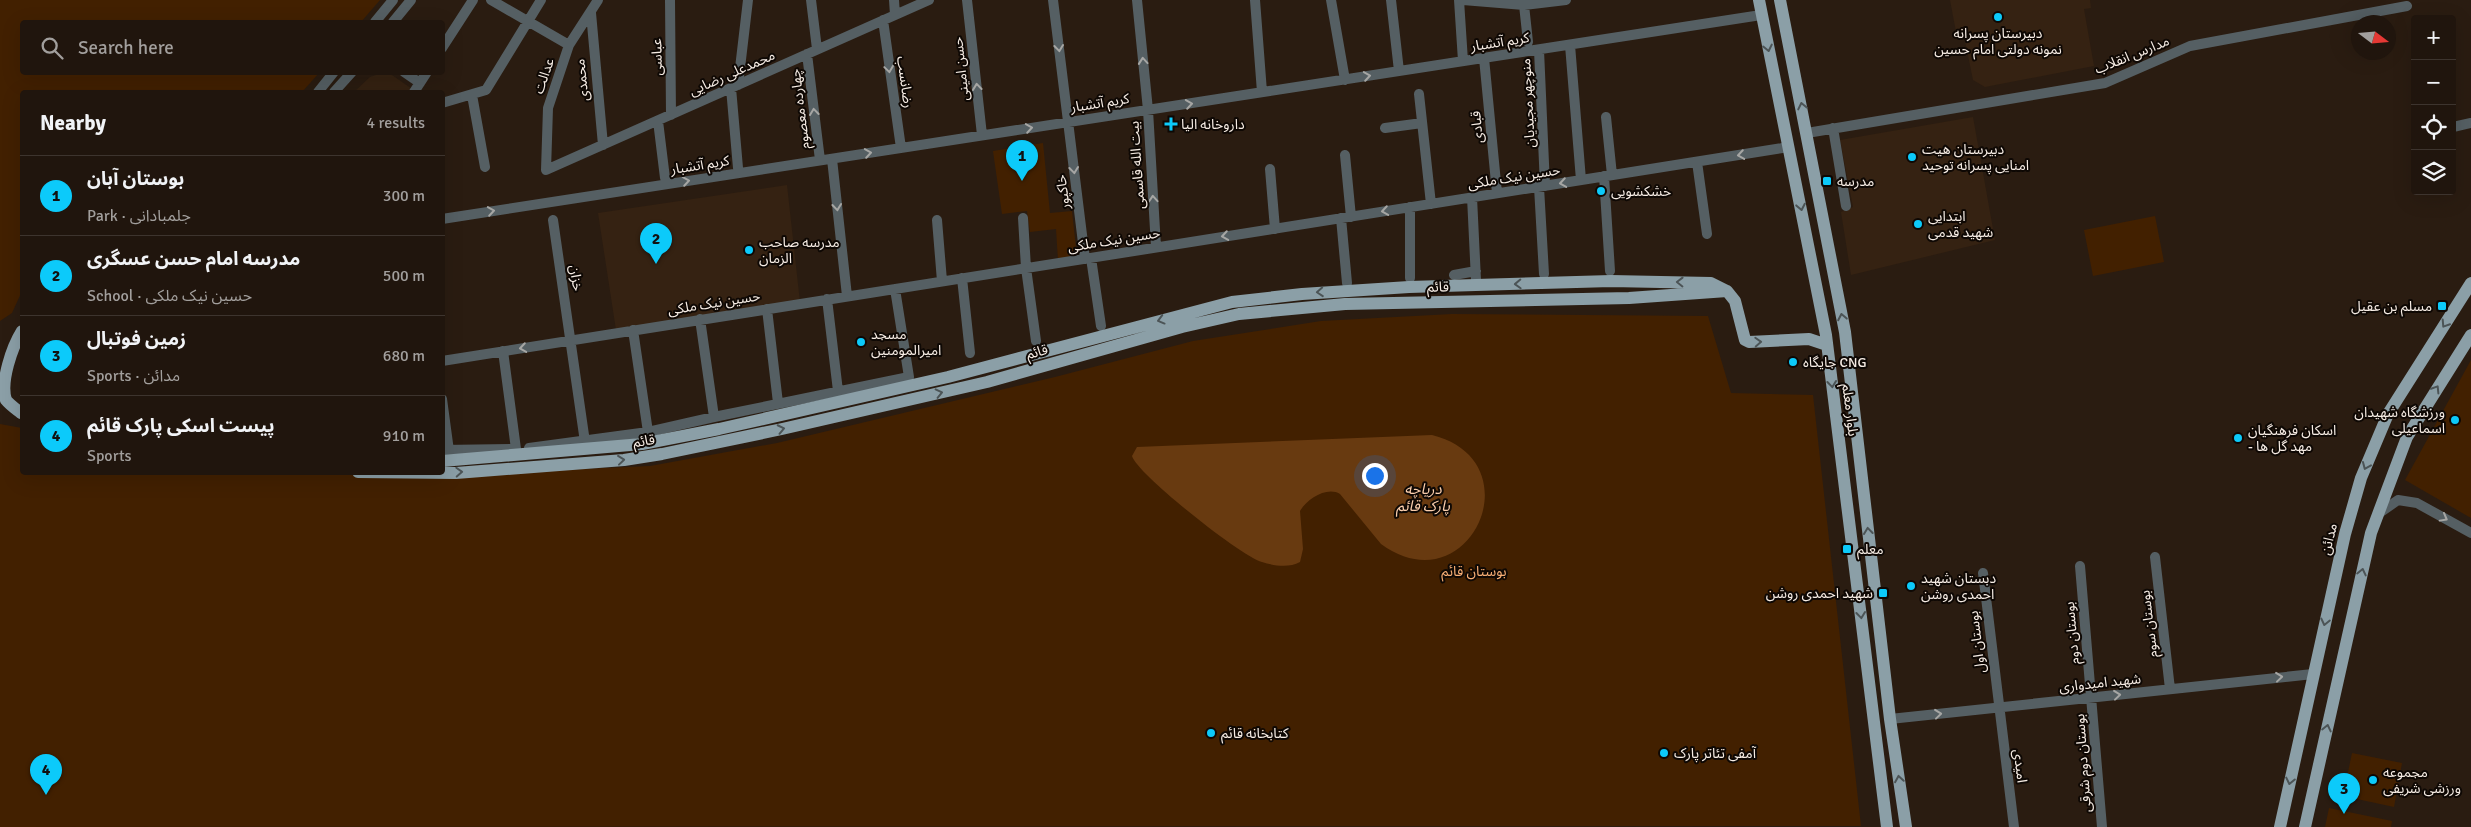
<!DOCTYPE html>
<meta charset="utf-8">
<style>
body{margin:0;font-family:Signika,"Noto Sans Arabic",sans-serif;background:#2d221b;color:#f1f3f6}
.controls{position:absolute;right:15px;top:15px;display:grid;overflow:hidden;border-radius:5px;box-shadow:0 5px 20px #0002}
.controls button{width:45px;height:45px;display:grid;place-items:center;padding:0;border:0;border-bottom:1px solid #3d342e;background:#20150d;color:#f1f3f6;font:25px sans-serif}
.compass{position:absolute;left:2351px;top:15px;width:45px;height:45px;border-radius:50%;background:#20150d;box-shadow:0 5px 20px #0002;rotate:106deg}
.you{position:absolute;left:1374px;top:475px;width:18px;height:18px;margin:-12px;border:4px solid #fff;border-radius:50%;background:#1a73e8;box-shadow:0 0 0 8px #1a73e833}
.badge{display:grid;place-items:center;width:32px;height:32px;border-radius:50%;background:#0ccafa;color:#111;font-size:16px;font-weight:700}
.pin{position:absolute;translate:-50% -41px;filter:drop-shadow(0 1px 2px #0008)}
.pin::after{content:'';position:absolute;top:26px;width:18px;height:15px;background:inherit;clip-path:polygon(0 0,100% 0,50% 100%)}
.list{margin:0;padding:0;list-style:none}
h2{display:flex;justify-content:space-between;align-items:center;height:65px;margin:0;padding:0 20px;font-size:21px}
h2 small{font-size:16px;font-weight:400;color:#a29f9d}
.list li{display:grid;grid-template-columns:32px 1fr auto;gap:15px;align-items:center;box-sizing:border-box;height:80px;padding:0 20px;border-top:1px solid #3d342e}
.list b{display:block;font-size:19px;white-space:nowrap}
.list p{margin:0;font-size:16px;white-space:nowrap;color:#a29f9d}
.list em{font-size:16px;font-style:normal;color:#a29f9d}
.icon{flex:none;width:28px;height:28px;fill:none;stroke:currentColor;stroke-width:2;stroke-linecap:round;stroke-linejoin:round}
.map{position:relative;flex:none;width:2471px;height:827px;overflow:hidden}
.search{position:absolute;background:#20150d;box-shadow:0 5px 20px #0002;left:20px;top:20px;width:425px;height:55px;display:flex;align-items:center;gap:12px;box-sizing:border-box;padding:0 18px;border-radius:5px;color:#a29f9d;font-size:19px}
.panel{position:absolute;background:#20150d;box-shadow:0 5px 20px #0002;left:20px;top:90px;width:425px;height:385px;border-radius:5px}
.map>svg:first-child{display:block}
</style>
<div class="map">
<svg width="2471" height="827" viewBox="0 0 2471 827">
<rect width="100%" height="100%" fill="#2a1c11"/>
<path fill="#352212" d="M1950 0H2090L2091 8 2084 9 2094 66 1985 87 1973 80 1963 31 1956 32Z
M382 73H389L415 91 354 92 370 77Z
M1973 117 1995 240 1851 275 1841 212 1853 207 1840 140Z
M787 185 800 302 616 330 598 213Z"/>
<path fill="#422000" d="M0 0H380L361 22H22V72L319 73 302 92H22V291L12 313 0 321Z
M1043 143 1050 213 1072 211 1077 257 1058 260 1056 229 1030 232 1027 211 1002 214 993 151Z
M2155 216 2164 262 2093 276 2084 230Z
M1452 314 1708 316 1731 393 1813 395 1861 826 0 827V424L22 428V472H332L373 478 650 466 777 443 1055 377 1193 341 1321 321Z
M2471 360V518L2405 480Z
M2352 753 2402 763 2394 807 2343 796Z
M2329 808 2392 821 2391 827H2325Z"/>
<path fill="#683a10" d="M1432 435C1536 461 1469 608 1381 544L1340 494C1327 486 1307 499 1300 511L1303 549 1300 562C1289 568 1275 566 1262 562 1242 557 1137 474 1132 456L1137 447Z"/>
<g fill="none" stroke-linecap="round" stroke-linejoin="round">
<path stroke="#555f63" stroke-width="10" d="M491 0 569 45
M598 0 569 45 548 108 546 170 929 0
M670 0 671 115
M811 0 817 49
M894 0 895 15
M967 0 982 135
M1053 0 1085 259
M1137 0 1148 110 1156 247
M1255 0 1262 92
M1331 0 1345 80
M1391 0 1399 71
M1459 0 1463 61
M1463 0 1524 5 1566 0
M1522 0 1524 5 1528 42
M591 13 603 145
M883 20 901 148
M375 22 393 0
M393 22 411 0
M1570 45 1581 180
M442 48 473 0
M1539 50 1545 186
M807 54 820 160
M1484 58 1497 193
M404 72 420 83
M738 85 748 0
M731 88 738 168
M318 92 334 72
M334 92 352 72
M414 92 427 72
M1419 94 1431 204
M472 95 485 167
M442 103 486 90 541 0
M1606 117 1612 175
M658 121 665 178
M2453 127 2471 123
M1385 128 1422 123
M1833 128 1846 206
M1807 133 2105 83 2190 46 2407 6
M1345 155 1351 217
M832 159 847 296
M1697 162 1707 234
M1270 169 1275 229
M1604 176 1610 271
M1539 187 1544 274
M1472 197 1476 280
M1023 218 1026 268 1036 341
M1341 218 1347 283
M442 219 1761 15
M553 220 585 442
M937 220 942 281
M1091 258 1101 326
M1454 275 1476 271
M962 278 970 353
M1410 278V207
M827 299 838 391
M767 309 778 403
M700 319 714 417
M633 330 648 432
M503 351 516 449
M442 361 1789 147
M442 399 449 451
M529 448 648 432 714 417 909 377 895 289
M442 450 515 449
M2378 514 2398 500 2417 503 2471 533
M2155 557 2170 689
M2080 566 2102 827
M1983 573 2014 827
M1890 719 2313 674"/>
<path stroke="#8b9fa7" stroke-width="12" d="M1759 0 1826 335 1887 827
M1780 0 1845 332 1890 719 1906 827
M21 413C16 409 10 405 6 400 0 382 12 347 22 331
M442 461 642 444 719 429 948 377 1232 302 1302 294 1409 287 1611 281 1711 283 1727 291 1735 301 1745 340 1749 342 1809 339 1827 345
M358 472 456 473 624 460 662 454 782 429 987 382 1182 327 1239 314 1345 304 1629 298 1727 291
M2280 827 2345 534 2361 478 2388 414 2471 283
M2305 827 2371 533 2407 437 2471 335"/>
</g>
<defs><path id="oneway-chevron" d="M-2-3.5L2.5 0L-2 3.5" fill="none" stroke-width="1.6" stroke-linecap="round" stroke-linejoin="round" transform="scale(1.25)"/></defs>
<g stroke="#a6a6a4">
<use href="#oneway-chevron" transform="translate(1059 48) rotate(83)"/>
<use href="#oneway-chevron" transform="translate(1143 61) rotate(-95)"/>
<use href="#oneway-chevron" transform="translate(889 69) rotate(82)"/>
<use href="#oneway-chevron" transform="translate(1367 76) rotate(-9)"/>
<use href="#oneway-chevron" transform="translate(977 87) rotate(-96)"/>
<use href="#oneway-chevron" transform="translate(1189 104) rotate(-9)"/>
<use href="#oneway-chevron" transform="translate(814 112) rotate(-97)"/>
<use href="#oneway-chevron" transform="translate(1029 128) rotate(-9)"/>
<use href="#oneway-chevron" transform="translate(868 153) rotate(-9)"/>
<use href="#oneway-chevron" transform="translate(1741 155) rotate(171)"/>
<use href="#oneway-chevron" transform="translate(1074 170) rotate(83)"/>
<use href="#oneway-chevron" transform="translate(686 181) rotate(-9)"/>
<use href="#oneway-chevron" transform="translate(1563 183) rotate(171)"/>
<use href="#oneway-chevron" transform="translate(1153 199) rotate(-94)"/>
<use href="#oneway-chevron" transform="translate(837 207) rotate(84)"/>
<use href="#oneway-chevron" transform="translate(491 211) rotate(-9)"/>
<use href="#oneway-chevron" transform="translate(1385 211) rotate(171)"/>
<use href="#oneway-chevron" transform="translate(1225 236) rotate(171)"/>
<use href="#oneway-chevron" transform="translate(523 348) rotate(171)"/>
<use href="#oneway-chevron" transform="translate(2444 518) rotate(29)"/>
<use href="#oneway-chevron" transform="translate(2279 677) rotate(-6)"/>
<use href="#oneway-chevron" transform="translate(2117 695) rotate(-6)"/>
<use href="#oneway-chevron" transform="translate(1938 714) rotate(-6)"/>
</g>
<g stroke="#4c5456">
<use href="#oneway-chevron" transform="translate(1768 48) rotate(78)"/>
<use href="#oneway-chevron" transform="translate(1802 106) rotate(-102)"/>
<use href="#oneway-chevron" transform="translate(1801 207) rotate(79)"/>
<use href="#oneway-chevron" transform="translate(1680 282) rotate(-179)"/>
<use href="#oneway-chevron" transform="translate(1518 284) rotate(178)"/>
<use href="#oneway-chevron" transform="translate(1320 292) rotate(176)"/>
<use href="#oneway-chevron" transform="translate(1842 317) rotate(-101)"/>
<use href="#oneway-chevron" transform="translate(1161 320) rotate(165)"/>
<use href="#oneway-chevron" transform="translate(2445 324) rotate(123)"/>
<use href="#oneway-chevron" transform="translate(1758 342) rotate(-3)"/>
<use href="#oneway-chevron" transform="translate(1832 384) rotate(83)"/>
<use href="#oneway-chevron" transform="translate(2436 389) rotate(-58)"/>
<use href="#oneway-chevron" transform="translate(939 393) rotate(-13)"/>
<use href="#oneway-chevron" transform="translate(781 429) rotate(-12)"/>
<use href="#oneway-chevron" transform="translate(621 460) rotate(-6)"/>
<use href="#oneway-chevron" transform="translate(2366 466) rotate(113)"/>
<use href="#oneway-chevron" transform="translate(459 472) rotate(-3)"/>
<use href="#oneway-chevron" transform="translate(1868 531) rotate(-97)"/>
<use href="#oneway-chevron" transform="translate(2362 572) rotate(-77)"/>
<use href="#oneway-chevron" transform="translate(1861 615) rotate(83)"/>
<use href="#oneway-chevron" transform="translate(2325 622) rotate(103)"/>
<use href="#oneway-chevron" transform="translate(2327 728) rotate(-77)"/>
<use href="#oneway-chevron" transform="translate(1899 779) rotate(-99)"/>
<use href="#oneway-chevron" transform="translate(2290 781) rotate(102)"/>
</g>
<g fill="#0ccafa" stroke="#0e0804" stroke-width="2">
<circle cx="1998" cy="17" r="5"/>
<path d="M1168.5 116.5h5v5h5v5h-5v5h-5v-5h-5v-5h5z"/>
<circle cx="1912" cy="157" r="5"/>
<rect x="1822" y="176" width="10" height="10" rx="2.5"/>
<circle cx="1601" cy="191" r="5"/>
<circle cx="1918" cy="224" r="5"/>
<circle cx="749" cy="250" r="5"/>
<rect x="2437" y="301" width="10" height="10" rx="2.5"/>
<circle cx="861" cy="342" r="5"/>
<circle cx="1793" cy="362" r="5"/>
<circle cx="2455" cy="420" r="5"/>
<circle cx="2238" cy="438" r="5"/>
<rect x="1842" y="544" width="10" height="10" rx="2.5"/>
<circle cx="1911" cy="586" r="5"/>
<rect x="1878" y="588" width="10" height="10" rx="2.5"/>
<circle cx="1211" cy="733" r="5"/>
<circle cx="1664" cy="753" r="5"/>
<circle cx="2373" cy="780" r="5"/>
</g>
<g text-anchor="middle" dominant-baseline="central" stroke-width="4" stroke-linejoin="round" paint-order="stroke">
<g font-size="14" fill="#f7ede5" stroke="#0e0804" text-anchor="start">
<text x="1998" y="33" text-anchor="middle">دبیرستان پسرانه<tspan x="1998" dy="16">نمونه دولتی امام حسین</tspan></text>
<text x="1181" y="124">داروخانه الیا</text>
<text x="1922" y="149">دبیرستان هیت<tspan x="1922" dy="16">امنایی پسرانه توحید</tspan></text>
<text x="1837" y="181">مدرسه</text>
<text x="1611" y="191">خشکشویی</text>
<text x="1928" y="216">ابتدایی<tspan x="1928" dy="16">شهید قدمی</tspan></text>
<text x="759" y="242">مدرسه صاحب<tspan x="759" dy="16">الزمان</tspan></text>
<text x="2432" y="306" text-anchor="end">مسلم بن عقیل</text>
<text x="871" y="334">مسجد<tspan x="871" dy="16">امیرالمومنین</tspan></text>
<text x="1803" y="362">جایگاه CNG</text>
<text x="2445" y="412" text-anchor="end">ورزشگاه شهیدان<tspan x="2445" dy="16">اسماعیلی</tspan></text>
<text x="2248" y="430">اسکان فرهنگیان<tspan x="2248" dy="16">- مهد گل ها</tspan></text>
<text x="1857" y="549">معلم</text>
<text x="1921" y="578">دبستان شهید<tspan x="1921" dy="16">احمدی روشن</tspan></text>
<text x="1873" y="593" text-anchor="end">شهید احمدی روشن</text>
<text x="1221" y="733">کتابخانه قائم</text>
<text x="1674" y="753">آمفی تئاتر پارک</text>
<text x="2383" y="772">مجموعه<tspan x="2383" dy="16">ورزشی شریفی</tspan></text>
</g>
<g font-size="14" fill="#f7ede5" stroke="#0e0804">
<text transform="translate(1500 42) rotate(-9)">کریم آتشبار</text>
<text transform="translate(2132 55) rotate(-22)">مدارس انقلاب</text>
<text transform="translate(657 57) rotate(-91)">عباسی</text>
<text transform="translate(961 69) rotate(-96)">حسن امینی</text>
<text transform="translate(732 73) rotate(-24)">محمدعلی رضایی</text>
<text transform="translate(544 76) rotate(-71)">عدالت</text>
<text transform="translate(582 80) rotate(-96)">محمدی</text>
<text transform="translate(905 82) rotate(82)">رضانسب</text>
<text transform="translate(1100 103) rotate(-9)">کریم آتشبار</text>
<text transform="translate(1528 103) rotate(-93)">منوچهر مجیدیان</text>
<text transform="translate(800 109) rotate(-97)">چهارده معصوم</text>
<text transform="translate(1477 127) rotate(-95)">قبادی</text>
<text transform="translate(700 165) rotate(-9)">کریم آتشبار</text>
<text transform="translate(1137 165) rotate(-94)">بیت الله قاسمی</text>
<text transform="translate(1514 177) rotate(-9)">حسین نیک ملکی</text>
<text transform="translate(1063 192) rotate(-97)">خاکپور</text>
<text transform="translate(1114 240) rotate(-9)">حسین نیک ملکی</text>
<text transform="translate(576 278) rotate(82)">خزان</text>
<text transform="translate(1438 287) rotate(-1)">قائم</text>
<text transform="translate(714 303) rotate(-9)">حسین نیک ملکی</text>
<text transform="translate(1037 352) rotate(-16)">قائم</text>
<text transform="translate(1850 410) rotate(83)">بلوار معلم</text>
<text transform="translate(644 441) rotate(-9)">قائم</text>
<text transform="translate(2329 539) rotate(-76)">مدائن</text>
<text transform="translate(2149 624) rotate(-97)">بوستان سوم</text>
<text transform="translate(2072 633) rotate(-95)">بوستان دوم</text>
<text transform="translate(1977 642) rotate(-97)">بوستان اول</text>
<text transform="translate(2100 683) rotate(-6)">شهيد امیدواری</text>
<text transform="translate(2083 763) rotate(-94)">بوستان دوم شرقی</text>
<text transform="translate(2020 766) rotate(83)">امیدی</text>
</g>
<g font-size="14" fill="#f9af75" stroke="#0e0804">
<text x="1474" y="571">بوستان قائم</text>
</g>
<g font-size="15" font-style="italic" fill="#fccfad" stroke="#0e0804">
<text x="1423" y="489">دریاچه<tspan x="1423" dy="17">پارک قائم</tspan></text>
</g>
</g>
</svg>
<div class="controls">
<button>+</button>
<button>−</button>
<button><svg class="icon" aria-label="locate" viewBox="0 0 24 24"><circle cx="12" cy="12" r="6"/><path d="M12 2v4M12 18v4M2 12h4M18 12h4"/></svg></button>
<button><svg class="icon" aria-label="layers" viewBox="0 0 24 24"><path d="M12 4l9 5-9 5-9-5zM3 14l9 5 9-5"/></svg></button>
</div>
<svg class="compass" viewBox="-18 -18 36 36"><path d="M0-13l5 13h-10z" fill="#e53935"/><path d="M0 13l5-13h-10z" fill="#a29f9d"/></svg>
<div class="you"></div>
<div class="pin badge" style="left:1022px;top:181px">1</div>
<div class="pin badge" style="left:656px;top:264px">2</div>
<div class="pin badge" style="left:2344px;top:814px">3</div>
<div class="pin badge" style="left:46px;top:795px">4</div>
<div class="search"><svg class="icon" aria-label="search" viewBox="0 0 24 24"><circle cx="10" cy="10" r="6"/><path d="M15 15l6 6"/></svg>Search here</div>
<section class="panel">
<h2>Nearby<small>4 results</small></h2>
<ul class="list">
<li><span class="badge">1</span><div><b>بوستان آبان</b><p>Park · جلمبادانی</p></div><em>300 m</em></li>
<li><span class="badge">2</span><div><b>مدرسه امام حسن عسگری</b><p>School · حسین نیک ملکی</p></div><em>500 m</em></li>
<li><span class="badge">3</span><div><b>زمین فوتبال</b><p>Sports · مدائن</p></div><em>680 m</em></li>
<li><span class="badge">4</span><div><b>پیست اسکی پارک قائم</b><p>Sports</p></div><em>910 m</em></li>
</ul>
</section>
</div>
